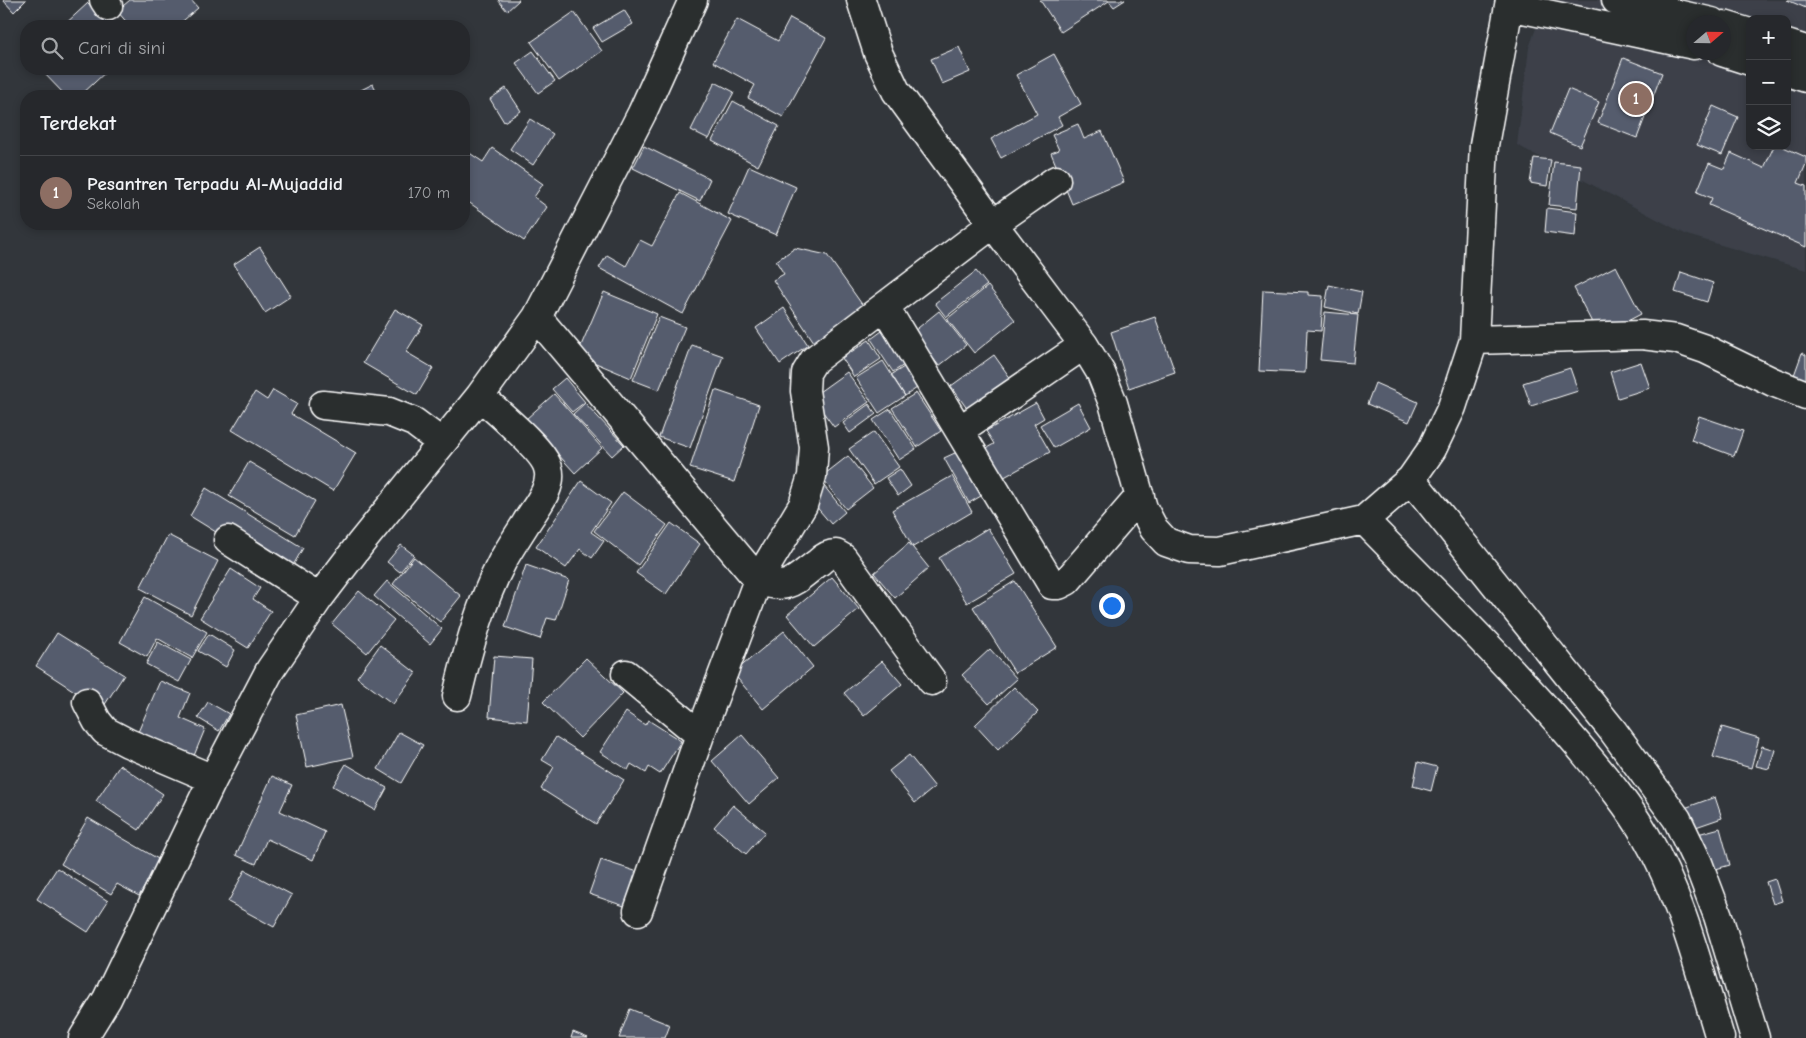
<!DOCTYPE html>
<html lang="id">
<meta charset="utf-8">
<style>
body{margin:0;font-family:"Comic Neue",sans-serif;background:#323438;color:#f1f3f6}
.controls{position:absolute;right:15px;top:15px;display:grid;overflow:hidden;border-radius:10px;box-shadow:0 2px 8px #0003}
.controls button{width:45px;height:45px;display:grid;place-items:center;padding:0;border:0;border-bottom:1px solid #424448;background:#26282c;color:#f1f3f6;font:25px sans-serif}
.compass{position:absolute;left:1686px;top:15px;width:45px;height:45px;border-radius:50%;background:#26282c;box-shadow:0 2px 8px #0003;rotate:70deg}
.you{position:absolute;left:1111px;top:605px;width:18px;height:18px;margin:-12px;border:4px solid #fff;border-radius:50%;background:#1a73e8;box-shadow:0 0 0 8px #1a73e833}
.badge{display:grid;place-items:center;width:32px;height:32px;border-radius:50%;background:#ffd166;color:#fff;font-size:16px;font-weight:700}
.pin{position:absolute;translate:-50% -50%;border:2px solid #fff;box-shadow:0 1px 5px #0006}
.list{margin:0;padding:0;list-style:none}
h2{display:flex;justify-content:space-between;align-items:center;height:65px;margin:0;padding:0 20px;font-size:21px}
h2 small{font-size:16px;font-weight:400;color:#a4a6a9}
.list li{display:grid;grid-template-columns:32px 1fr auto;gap:15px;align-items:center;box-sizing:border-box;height:75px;padding:0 20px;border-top:1px solid #424448}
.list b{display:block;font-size:19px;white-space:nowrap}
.list p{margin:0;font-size:16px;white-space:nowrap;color:#a4a6a9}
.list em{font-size:16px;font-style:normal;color:#a4a6a9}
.icon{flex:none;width:28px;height:28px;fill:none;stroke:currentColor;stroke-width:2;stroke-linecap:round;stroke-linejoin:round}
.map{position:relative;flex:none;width:1806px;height:1038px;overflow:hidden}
.search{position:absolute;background:#26282c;box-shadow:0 2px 8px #0003;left:20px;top:20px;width:450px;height:55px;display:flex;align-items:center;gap:12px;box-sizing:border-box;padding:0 18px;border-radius:20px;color:#a4a6a9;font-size:19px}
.panel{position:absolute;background:#26282c;box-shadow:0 2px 8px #0003;left:20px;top:90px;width:450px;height:140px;border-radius:20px}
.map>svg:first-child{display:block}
</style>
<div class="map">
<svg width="1806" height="1038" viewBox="0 0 1806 1038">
<rect width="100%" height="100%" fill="#32363b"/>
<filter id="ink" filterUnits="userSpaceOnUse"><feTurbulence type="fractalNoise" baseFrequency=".02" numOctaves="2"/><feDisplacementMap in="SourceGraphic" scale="10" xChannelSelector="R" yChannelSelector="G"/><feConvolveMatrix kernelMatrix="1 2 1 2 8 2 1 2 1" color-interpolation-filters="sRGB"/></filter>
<g filter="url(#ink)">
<path fill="#3c414a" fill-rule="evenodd" d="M1546 0H1806V270L1687 235 1517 145 1529 48ZM1750 19H1787V146H1750ZM1694 22H1724V52H1694Z"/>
<path fill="#545c6d" stroke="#fff" d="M3 0H26L14 12Z
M130 0H191L198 8 177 26H130L117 11Z
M498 0H519L507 11Z
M1040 0H1125L1114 7 1109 1 1061 32Z
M1787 0H1806V8Z
M88 3 110 26H63Z
M624 10 633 24 602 42 593 28Z
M574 12 602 51 559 81 531 42Z
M790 18 826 38 783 117 748 98 755 85 713 62 737 19 778 41Z
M959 47 970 72 942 84 931 59Z
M533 51 555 81 538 93 516 63Z
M1054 54 1081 104 1058 117 1062 125 1001 158 991 139 1037 114 1016 75Z
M1623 58 1662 73 1637 138 1598 123Z
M40 69H109L80 96H66Z
M715 82 734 92 709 139 691 130Z
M373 84 379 96H351V95Z
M506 88 521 111 504 122 490 99Z
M1568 89 1599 102 1580 146 1550 133Z
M733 101 779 126 758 166 712 141Z
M1713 106 1738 117 1722 155 1697 145Z
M530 119 553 134 533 165 510 149Z
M1078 124 1084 139 1102 131 1124 182 1072 204 1051 153 1059 150 1052 135Z
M644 146 710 179 700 201 633 168Z
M1774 146H1781L1806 157V164L1798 183 1806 186V247L1709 205 1712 198 1697 192 1709 163 1724 169 1731 153 1764 168Z
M492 148 543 184 534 197 547 207 524 241 464 199V153L465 150 483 162Z
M1534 158 1551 160 1547 186 1530 183Z
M1554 162 1581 165 1577 208 1549 205Z
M749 166 796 187 776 235 728 214Z
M680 193 732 221 683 314 599 268 607 255 626 266 640 240 652 246Z
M1547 208 1577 212 1575 236 1545 232Z
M260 247 291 296 265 313 234 264Z
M795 248 827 255 866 310 816 345 773 280 784 274 776 261Z
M1616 266 1641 314 1599 336 1574 288Z
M976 271 987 285 946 317 935 303Z
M1681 272 1713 283 1707 302 1675 292Z
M1329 285 1362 292 1358 314 1325 307Z
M988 286 1015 320 974 353 947 319Z
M1263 290 1308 292V295L1323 296 1321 331 1307 330 1305 373 1259 371Z
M604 292 657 314 631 378 577 355Z
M784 308 808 345 780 364 756 328Z
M395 309 423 325 406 352 433 368 417 395 363 363Z
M939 311 966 345 939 366 913 332Z
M1325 312 1358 315 1353 363 1320 360Z
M659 317 685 327 659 390 633 380Z
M1155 317 1175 372 1129 388 1111 332Z
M882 331 904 365 893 372 871 339Z
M869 340 881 359 854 377 842 358Z
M692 345 723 356 690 448 659 437Z
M1802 353 1806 355V383L1793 378Z
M994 355 1011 379 968 410 951 386Z
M883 361 905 396 879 413 856 378Z
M1641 362 1650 388 1618 398 1610 372Z
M904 367 917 388 905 396 891 375Z
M1570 368 1578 391 1531 406 1523 383Z
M847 372 869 402 834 427 812 397Z
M565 378 585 402 572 412 552 389Z
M1375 383 1418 402 1409 422 1367 404Z
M273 390 297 404 291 414 356 453 333 491 232 430 255 392 267 400Z
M715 390 759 405 734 482 690 468Z
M916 393 941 431 917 447 892 408Z
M554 394 602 448 575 473 526 419Z
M585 403 624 445 612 456 573 414Z
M1036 403 1044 418 1034 424 1050 452 997 481 981 451 994 444 986 431Z
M1078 403 1091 427 1054 448 1040 425Z
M869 404 876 414 850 433 843 423Z
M890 409 916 449 899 460 873 420Z
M1699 416 1743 431 1734 456 1691 440Z
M874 432 899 467 874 484 849 449Z
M957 452 981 496 969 503 944 458Z
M848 456 873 488 846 509 821 477Z
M249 462 315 501 295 535 229 496Z
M900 469 911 486 898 496 886 478Z
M952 476 972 512 913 547 892 510Z
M581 481 611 503 591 532 604 541 592 558 580 549 566 568 536 547Z
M824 486 845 512 831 524 809 498Z
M206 488 303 548 287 576 190 516Z
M623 492 667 525 638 565 594 531Z
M671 523 700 544 666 594 636 573Z
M988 528 1016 574 967 603 939 558Z
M168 535 218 561 191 615 140 588Z
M909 543 929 568 895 598 874 573Z
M401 545 414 555 400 572 387 562Z
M414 557 461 596 440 622 393 584Z
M526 565 569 580 556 620 547 618 540 639 505 627Z
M231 569 260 588 253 599 271 611 248 648 200 618Z
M832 577 859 609 814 647 787 615Z
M387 581 442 629 430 644 374 596Z
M1015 581 1057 647 1015 673 973 607Z
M359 591 394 620 367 653 332 624Z
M145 597 207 632 192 658 157 638 147 657 120 642Z
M784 631 813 667 763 709 733 673Z
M57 633 124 675 102 709 36 666Z
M209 634 235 650 226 667 198 651Z
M158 642 191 660 179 682 146 664Z
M380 645 416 673 393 704 357 677Z
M990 649 1017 679 989 704 962 675Z
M494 656 532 659 527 721 489 717Z
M586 658 623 693 580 738 543 702Z
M882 661 902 684 864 716 844 693Z
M160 681 190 693 180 718 205 729 191 763 135 739Z
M1014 687 1038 712 998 750 975 725Z
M208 702 229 714 219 731 198 718Z
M341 705 353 757 307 767 296 715Z
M626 712 645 725 648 720 681 741 660 774 649 767 646 773 631 764 628 770 600 752Z
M1722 727 1759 738 1751 768 1713 757Z
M399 732 423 745 401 783 378 769Z
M742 735 779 778 749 804 712 761Z
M556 737 624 780 596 824 541 789 554 767 542 760Z
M1762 746 1775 750 1769 769 1756 766Z
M909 755 935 787 915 803 889 771Z
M1418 762 1437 767 1431 791 1413 786Z
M346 764 387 788 375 810 333 786Z
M120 765 163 794 139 830 96 801Z
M272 776 292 785 280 811 325 832 313 860 267 839 256 864 236 855Z
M1715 797 1722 818 1690 829 1682 809Z
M733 805 765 832 746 854 714 827Z
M88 818 160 860 139 896 117 884 111 894 61 864Z
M1720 828 1730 865 1705 872 1694 835Z
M601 860 644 874 633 909 589 894Z
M57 868 108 901 88 932 37 899Z
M245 870 292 895 274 927 228 902Z
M1775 879 1782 901 1773 904 1766 882Z
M630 1009 670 1025 665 1038H619Z
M573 1032 588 1038H571Z"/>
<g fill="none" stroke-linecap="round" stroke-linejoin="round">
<g stroke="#fff" stroke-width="31">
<path id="minor" d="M104 0 108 6
M861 0 878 53 896 91 993 224 1084 345 1101 373 1113 403 1143 508 1154 529 1166 542 1189 550 1220 551 1364 520 1411 479 1432 449 1452 407 1474 340 1484 145 1510 0
M1616 0 1712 22
M1509 6 1694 45
M1724 25 1750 33
M1787 44 1806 50
M1722 52 1750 61
M1787 72 1806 78
M885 307 1052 585H1059L1067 581 1140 496
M537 317 758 580C790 592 794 580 819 562 824 557 829 554 836 554L843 558 932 681
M1474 340 1642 335 1676 339 1705 349 1773 382 1806 395
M323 405 389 412 414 422 442 443
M960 430 1084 345
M1411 479 1613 731 1677 819 1698 863 1718 916 1755 1038
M1364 520C1436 594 1511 666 1578 745 1602 774 1627 803 1646 836 1682 898 1699 970 1720 1038
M228 540 319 598
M626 674 700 735
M457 696C468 650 480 604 502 562 509 549 518 536 526 523 535 508 554 487 548 468 544 450 496 411 480 396
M87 702 97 721 105 731 128 743 213 779
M638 911 700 735 758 580 803 505 812 476 814 447 805 391 806 373 814 360 993 224 1056 180
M83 1038 107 999 213 779 270 670 319 598 361 543 480 396 537 317 642 113 693 0"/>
</g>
<use href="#minor" stroke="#2a2d2e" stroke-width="28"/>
</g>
</g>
</svg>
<div class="controls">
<button>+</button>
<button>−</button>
<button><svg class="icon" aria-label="layers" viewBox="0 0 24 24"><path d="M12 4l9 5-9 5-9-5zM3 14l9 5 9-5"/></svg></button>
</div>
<svg class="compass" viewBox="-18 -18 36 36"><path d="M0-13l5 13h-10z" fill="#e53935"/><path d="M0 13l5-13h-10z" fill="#a4a6a9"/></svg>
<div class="you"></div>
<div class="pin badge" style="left:1636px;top:99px;background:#8d6e63">1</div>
<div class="search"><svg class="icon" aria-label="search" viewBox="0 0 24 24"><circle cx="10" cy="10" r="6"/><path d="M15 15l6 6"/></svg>Cari di sini</div>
<section class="panel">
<h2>Terdekat<small></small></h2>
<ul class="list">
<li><span class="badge" style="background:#8d6e63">1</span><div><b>Pesantren Terpadu Al-Mujaddid</b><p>Sekolah</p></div><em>170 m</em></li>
</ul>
</section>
</div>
